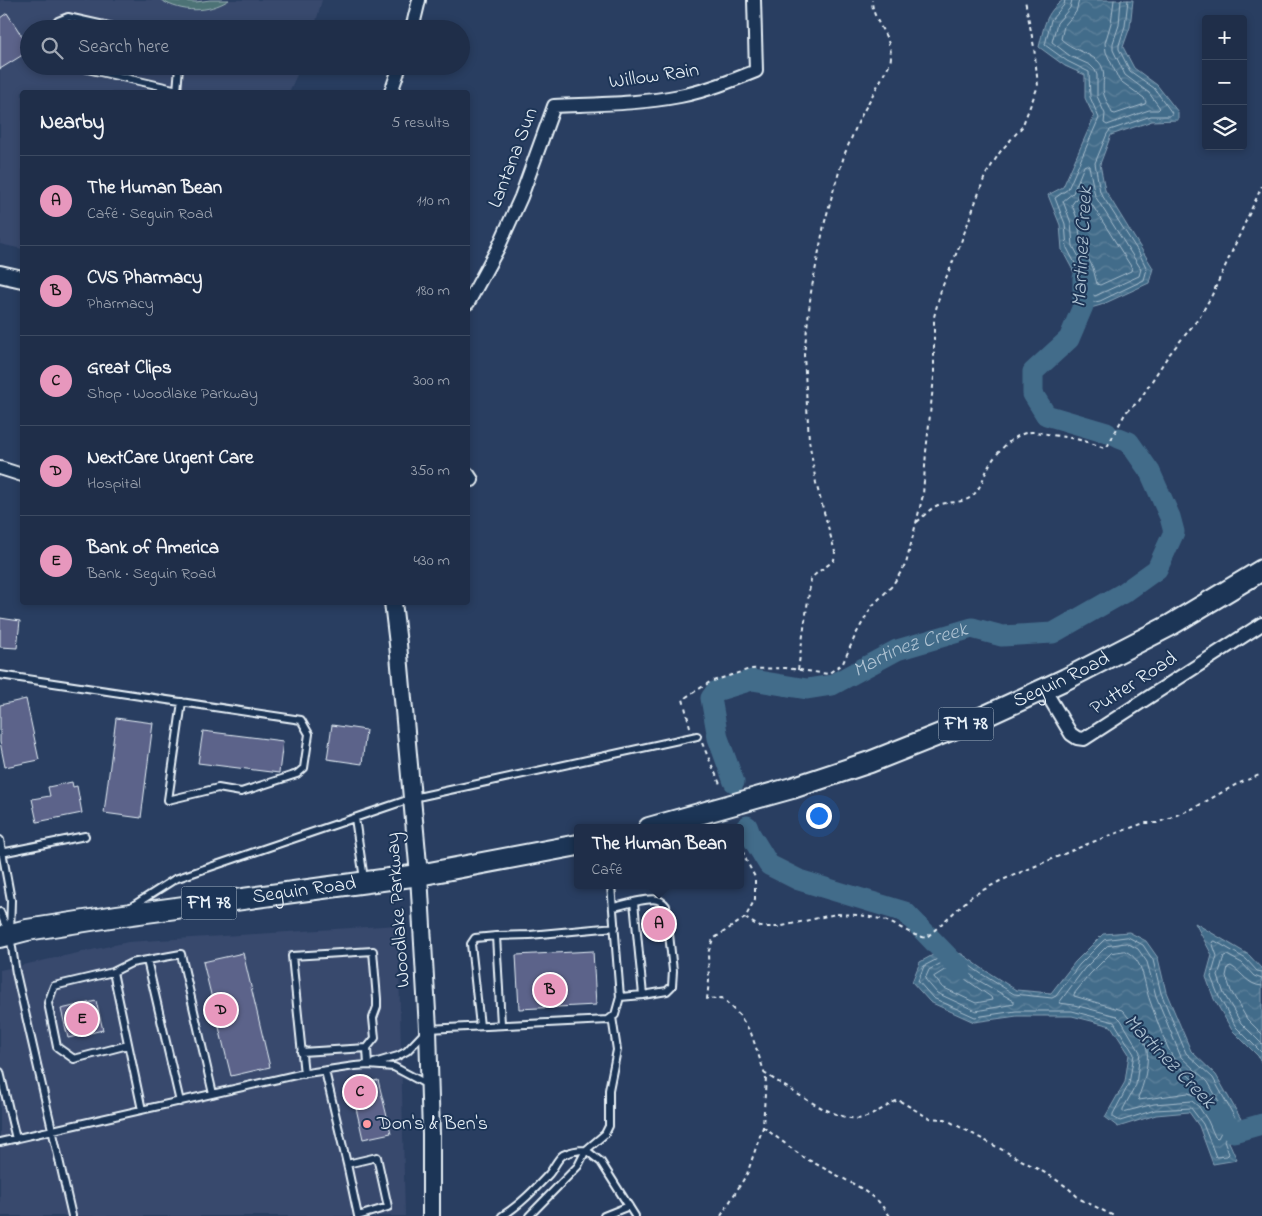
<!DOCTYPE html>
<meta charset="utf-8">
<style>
body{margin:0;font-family:"Indie Flower",sans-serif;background:#273650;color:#f1f3f6}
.controls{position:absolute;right:15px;top:15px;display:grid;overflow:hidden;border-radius:5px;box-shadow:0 2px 8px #0003}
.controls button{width:45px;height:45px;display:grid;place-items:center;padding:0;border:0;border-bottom:1px solid #3c4a61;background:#1f2e49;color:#f1f3f6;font:25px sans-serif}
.you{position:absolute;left:818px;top:815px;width:18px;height:18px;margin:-12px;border:4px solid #fff;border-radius:50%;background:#1a73e8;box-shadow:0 0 0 8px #1a73e833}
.badge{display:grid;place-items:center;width:32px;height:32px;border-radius:50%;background:#e797bd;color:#111;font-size:16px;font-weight:700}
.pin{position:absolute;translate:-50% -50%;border:2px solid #fff;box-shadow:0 1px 5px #0006}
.popup{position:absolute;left:574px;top:824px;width:170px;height:65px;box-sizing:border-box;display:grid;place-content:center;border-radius:5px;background:#1f2e49;filter:drop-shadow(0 1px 4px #0005);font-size:16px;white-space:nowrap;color:#a1a8b4}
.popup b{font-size:19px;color:#f1f3f6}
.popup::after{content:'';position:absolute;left:50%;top:100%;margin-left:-10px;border:10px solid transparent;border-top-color:#1f2e49}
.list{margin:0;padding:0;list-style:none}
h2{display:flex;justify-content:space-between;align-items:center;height:65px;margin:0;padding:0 20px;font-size:21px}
h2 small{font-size:16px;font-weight:400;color:#a1a8b4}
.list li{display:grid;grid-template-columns:32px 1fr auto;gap:15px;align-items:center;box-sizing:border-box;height:90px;padding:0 20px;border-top:1px solid #3c4a61}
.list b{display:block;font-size:19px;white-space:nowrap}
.list p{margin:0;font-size:16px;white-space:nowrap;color:#a1a8b4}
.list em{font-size:16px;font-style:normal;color:#a1a8b4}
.icon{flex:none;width:28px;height:28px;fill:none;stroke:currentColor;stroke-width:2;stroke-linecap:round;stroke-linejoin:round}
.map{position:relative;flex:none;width:1262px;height:1216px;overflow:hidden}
.search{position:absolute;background:#1f2e49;box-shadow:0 2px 8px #0003;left:20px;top:20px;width:450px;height:55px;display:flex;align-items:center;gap:12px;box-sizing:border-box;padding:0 18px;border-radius:28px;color:#a1a8b4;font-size:19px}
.panel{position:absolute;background:#1f2e49;box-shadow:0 2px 8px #0003;left:20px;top:90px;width:450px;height:515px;border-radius:5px}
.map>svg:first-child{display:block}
</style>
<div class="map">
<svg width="1262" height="1216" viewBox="0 0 1262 1216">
<defs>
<pattern id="water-waves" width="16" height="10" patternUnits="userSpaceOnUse" patternTransform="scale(1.25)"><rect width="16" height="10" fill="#436c8a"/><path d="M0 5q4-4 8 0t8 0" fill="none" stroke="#5e819b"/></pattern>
</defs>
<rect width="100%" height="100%" fill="#293e61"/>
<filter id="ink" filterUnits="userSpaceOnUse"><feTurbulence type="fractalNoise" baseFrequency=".02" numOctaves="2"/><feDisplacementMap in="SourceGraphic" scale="10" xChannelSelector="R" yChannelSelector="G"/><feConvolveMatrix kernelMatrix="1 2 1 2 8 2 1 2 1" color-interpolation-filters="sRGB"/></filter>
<g filter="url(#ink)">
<path fill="#38496d" d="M0 0H322L314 29H29V66H301L289 92H22V249L0 244Z
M398 925 405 1216H0V970L128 942Z"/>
<path fill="#4e7376" stroke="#9bb2b7" d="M161 0 196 2 210 0H229C208 13 182 13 161 0Z"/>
<path fill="url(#water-waves)" stroke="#85a1b6" d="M1063 0H1133L1130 27 1123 47 1134 68 1157 85 1178 112V120L1152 121 1111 135 1100 164 1105 190 1153 268 1149 283 1101 305 1084 310 1076 276 1062 250 1060 225 1048 195 1063 187 1094 117 1085 98V75L1065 66 1039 47C1044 27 1045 13 1063 0Z
M1195 923 1249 955 1262 969V1064L1258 1056 1232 1030 1214 999 1206 977 1212 955Z
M1129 932 1146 941 1158 958 1166 992 1191 1051 1216 1075 1241 1119 1229 1142 1237 1160 1213 1164 1199 1126 1189 1112 1156 1115 1118 1127 1105 1117 1125 1082 1129 1054 1111 1026 1072 1016H1017L974 1022 930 1002 912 982 920 962 942 950 962 954 983 969 1016 990 1051 993 1075 962 1103 934Z"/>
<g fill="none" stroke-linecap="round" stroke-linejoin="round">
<path stroke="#a6bccc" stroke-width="1" d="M1065 0 1064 5 1051 20 1045 45 1067 61 1089 72 1090 97 1099 118 1068 189 1055 198 1065 224 1067 248 1081 275 1088 302 1090 303 1100 301 1144 280 1147 269 1139 253 1100 192 1095 163 1107 134 1110 130 1151 116H1170L1172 113 1154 88 1130 71 1119 49V45L1125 26 1128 0
M1072 0 1070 8 1057 23 1052 42 1070 56 1090 65 1095 70 1097 75V96L1105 114 1104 123 1107 125 1149 110H1158L1160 108 1149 93 1125 75 1113 50V43L1119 25 1121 0
M1079 0 1076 12 1064 26 1061 39C1071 49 1087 52 1098 61 1108 71 1101 83 1104 95 1106 101 1110 107 1112 113L1115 114 1145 104 1146 102 1144 98 1119 80 1106 52 1105 43 1111 23 1114 0
M1087 165 1089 166 1095 196 1141 269 1139 276 1095 296 1092 294 1087 272 1073 246 1071 223 1063 201 1073 193 1084 166Z
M1082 191 1086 192 1089 200 1132 268 1131 271 1100 285 1097 284 1093 268 1081 244 1078 221 1072 205Z
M1128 937 1143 945 1153 960 1161 993 1186 1053 1213 1078 1235 1118 1224 1140 1229 1154 1227 1156 1216 1157 1203 1124 1191 1108 1155 1110 1120 1121 1113 1117V1114L1129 1084 1134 1054 1114 1022 1072 1011H1016L975 1017 933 998 918 981 924 966 943 956 959 958 980 973 1014 994 1052 998 1056 996 1079 965 1104 940Z
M1127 943 1138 949 1147 962 1156 996 1181 1057 1208 1082 1228 1118 1218 1138 1215 1137 1208 1121 1199 1107 1192 1101 1154 1104 1123 1112V1109L1136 1085 1140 1052 1121 1020 1117 1016 1074 1005 1059 1003 1084 969 1107 946Z
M1125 951C1145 960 1143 983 1150 1001 1156 1017 1166 1049 1176 1062 1185 1075 1199 1082 1207 1097L1206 1100 1196 1095 1188 1093 1139 1100 1138 1097C1144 1086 1149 1062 1147 1050 1146 1041 1129 1017 1122 1010L1074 996V994L1090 974 1111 953Z
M944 962 958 964 976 979 1014 1001V1004L976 1011 937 993 925 979 929 970Z
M945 970 955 972 991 997 992 1000 976 1003 942 987 934 977Z
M1262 972 1257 971 1246 959 1215 941 1212 942 1217 956 1211 977 1219 997 1236 1027 1262 1053
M1262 979 1254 976 1242 963 1227 955 1224 956 1218 976 1224 994 1241 1023 1262 1044
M1262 986C1247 985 1243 973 1231 966L1228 967 1226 976 1231 991 1247 1019 1262 1034"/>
<g stroke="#436c8a" stroke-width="21">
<path d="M1083 278V306L1069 339 1033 372V394L1046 415 1107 433"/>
<path id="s1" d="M734 782 718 738 711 698 716 691 752 680 807 689 832 685 897 650 972 628 1002 636 1053 633 1125 592 1157 569 1174 532 1170 517 1150 472 1129 442 1119 438"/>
<path d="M747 826 750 834 769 865 799 880 905 912 961 970"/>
<path d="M1215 1111 1234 1132 1262 1124"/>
</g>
</g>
<path fill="#5b648a" stroke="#e8f1f8" d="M7 13 29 47V51L0 69V18Z
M0 618 20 621 17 648 0 647Z
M26 699 39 760 5 767 0 742V705Z
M116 718 153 723 141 818 104 813Z
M332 725 366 730 362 764 327 759Z
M203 731 283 741 279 773 198 763Z
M72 782 73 787 77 786 82 813 37 822 32 799 50 796 48 787Z
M593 951 596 1005 519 1009 516 955Z
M243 953 270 1067 231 1076 203 962Z
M96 1001 103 1030 68 1038 61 1009Z
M378 1080 391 1133 363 1139 351 1086Z"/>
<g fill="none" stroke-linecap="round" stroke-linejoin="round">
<g stroke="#e8f1f8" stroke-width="10">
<path id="service" d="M52 29 58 21 68 17 122 29
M74 66 178 90
M177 92 179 66
M0 675 301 720 309 734 304 768 297 774 241 792 218 788 168 800 182 702
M355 818 364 879
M0 840 11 900 10 935 16 973 72 1216
M1 853 85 836
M634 902C645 900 658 895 666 906L673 971 672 986 667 991 643 995
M131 907 175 879 413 798 697 736
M614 907 634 902 643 995 620 997
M0 912 8 931
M147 960 180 1102
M113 972 54 986 48 1003 57 1047 74 1059 128 1045
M612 1017 617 1050 609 1090V1126L605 1134 586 1150 601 1162 635 1216
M501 1024 496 936 530 935 615 927
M480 1026 471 944 475 938 496 936
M301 1052 367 1048
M374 1063 398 1056 407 1051 428 1029 608 1020 615 1015 620 997 611 885
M325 1071 347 1164 377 1157 388 1207 358 1216
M0 1072 16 1139
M304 1074 292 956 373 951 377 999V1007L373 1018 375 1038 367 1048 368 1065
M142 1110 113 972 131 963 181 954 213 1094
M0 1142 300 1074 355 1066 368 1065 394 1067 428 1085
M347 1164 358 1216
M502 1216C520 1205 535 1189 549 1174 554 1168 557 1159 563 1155 571 1151 577 1150 586 1150L578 1166 529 1216
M604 1216 629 1206"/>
</g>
<g stroke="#e8f1f8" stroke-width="16">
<path id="minor" d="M412 29 419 0
M391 92 400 66
M468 303 498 248 521 197 554 106C596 104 639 104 680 96 706 91 731 81 756 71L754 0
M0 468 22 475
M468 474 472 480
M1044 689 1071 734 1077 738 1084 739 1262 624"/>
</g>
<g stroke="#e8f1f8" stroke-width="20">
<path id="tertiary" d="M0 274 22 279
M393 602 398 644 419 875 428 1029 431 1135V1216"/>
</g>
<g stroke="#e8f1f8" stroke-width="24">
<g id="primary">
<path id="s2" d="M649 828 792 788 870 762 981 718 1066 679 1169 626 1262 570"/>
<path id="s3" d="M0 937 27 930 117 916 419 875 578 845"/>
</g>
</g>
<path stroke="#e8f1f8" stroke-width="2" stroke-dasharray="4 4" stroke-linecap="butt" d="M917 522C924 516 929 509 938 505 949 501 961 504 971 497 981 490 984 474 990 464 999 450 1014 433 1032 432 1041 432 1050 435 1059 436 1077 439 1087 441 1104 448L1107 447 1126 412 1139 401 1168 356 1199 318 1212 295 1262 186
M798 670 811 579C817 571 827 567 834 560L835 552 816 483 809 440 804 355 811 292 824 225 834 188 845 153 860 118 890 63C896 39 872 24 872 0
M690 727 683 699 710 682 750 669 786 668 828 674 843 663 856 634 872 606 892 586 906 564 923 495 926 452 934 377V317L941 290 961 242 985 176 1000 152 1022 127 1038 86 1034 47 1025 0
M702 743 720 784
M745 918 760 927H778L836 914 860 915 885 920 915 935 926 938 972 896 1000 881 1090 843 1144 823H1157L1194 808 1237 784 1262 774
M764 1073C786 1086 837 1124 863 1118 875 1115 887 1105 898 1100L929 1118 945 1119 1049 1175 1067 1187 1080 1199 1114 1216
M763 1127 803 1157 859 1187 878 1201 890 1216
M721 1216 747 1174 763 1127 766 1077 751 1033 740 1016 722 998 707 999 709 981 708 953 713 939 745 918 755 899V877L746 860 740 844"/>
<use href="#service" stroke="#1d3557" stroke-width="6"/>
<use href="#minor" stroke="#1d3557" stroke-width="12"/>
<use href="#tertiary" stroke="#1d3557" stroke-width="16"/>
<use href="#primary" stroke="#1d3557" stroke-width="20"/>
</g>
</g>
<circle fill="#ff9aa2" stroke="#1d3557" stroke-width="2" cx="367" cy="1124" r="5"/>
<g text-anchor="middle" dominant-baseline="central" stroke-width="4" stroke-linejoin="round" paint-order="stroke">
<g fill="#1d3557" stroke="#abb9c8" stroke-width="1">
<rect x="938.5" y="707.5" width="55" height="33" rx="4"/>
<rect x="181.5" y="886.5" width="55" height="33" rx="4"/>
</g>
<g font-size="19" font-weight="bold" fill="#e8f1f8">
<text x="966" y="724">FM 78</text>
<text x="209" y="903">FM 78</text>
</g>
<g font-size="20" fill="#e8f1f8" stroke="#1d3557">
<text transform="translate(654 77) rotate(-8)">Willow Rain</text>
<text transform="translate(514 158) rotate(-69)">Lantana Sun</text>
<text stroke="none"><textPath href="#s2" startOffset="439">Seguin Road</textPath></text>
<text transform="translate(1134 684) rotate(-33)">Putter Road</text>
<text stroke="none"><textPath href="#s3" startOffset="308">Seguin Road</textPath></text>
<text transform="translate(399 910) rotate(-94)">Woodlake Parkway</text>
</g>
<g font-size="20" fill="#e8f1f8" stroke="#1d3557" text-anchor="start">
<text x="377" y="1124">Don's &amp; Ben's</text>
</g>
<g font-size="21" font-style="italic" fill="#aec2d2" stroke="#1d3557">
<text transform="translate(1083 247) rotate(-87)">Martinez Creek</text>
<text stroke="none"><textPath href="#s1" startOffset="301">Martinez Creek</textPath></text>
<text transform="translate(1169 1062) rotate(46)">Martinez Creek</text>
</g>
</g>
</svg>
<div class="controls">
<button>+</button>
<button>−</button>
<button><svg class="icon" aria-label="layers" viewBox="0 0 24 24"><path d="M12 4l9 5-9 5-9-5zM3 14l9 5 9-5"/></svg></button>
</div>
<div class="you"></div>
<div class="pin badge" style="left:659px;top:924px">A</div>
<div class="popup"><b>The Human Bean</b>Café</div>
<div class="pin badge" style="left:550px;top:990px">B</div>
<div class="pin badge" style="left:360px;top:1092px">C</div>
<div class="pin badge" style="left:221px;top:1010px">D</div>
<div class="pin badge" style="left:82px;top:1019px">E</div>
<div class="search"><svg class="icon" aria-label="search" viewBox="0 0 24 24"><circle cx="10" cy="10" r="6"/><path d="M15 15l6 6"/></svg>Search here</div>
<section class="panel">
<h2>Nearby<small>5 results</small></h2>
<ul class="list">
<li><span class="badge">A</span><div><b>The Human Bean</b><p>Café · Seguin Road</p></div><em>110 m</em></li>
<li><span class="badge">B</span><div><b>CVS Pharmacy</b><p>Pharmacy</p></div><em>180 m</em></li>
<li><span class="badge">C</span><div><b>Great Clips</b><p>Shop · Woodlake Parkway</p></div><em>300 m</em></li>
<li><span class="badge">D</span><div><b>NextCare Urgent Care</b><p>Hospital</p></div><em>350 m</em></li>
<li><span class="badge">E</span><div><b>Bank of America</b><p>Bank · Seguin Road</p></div><em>430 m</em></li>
</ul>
</section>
</div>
